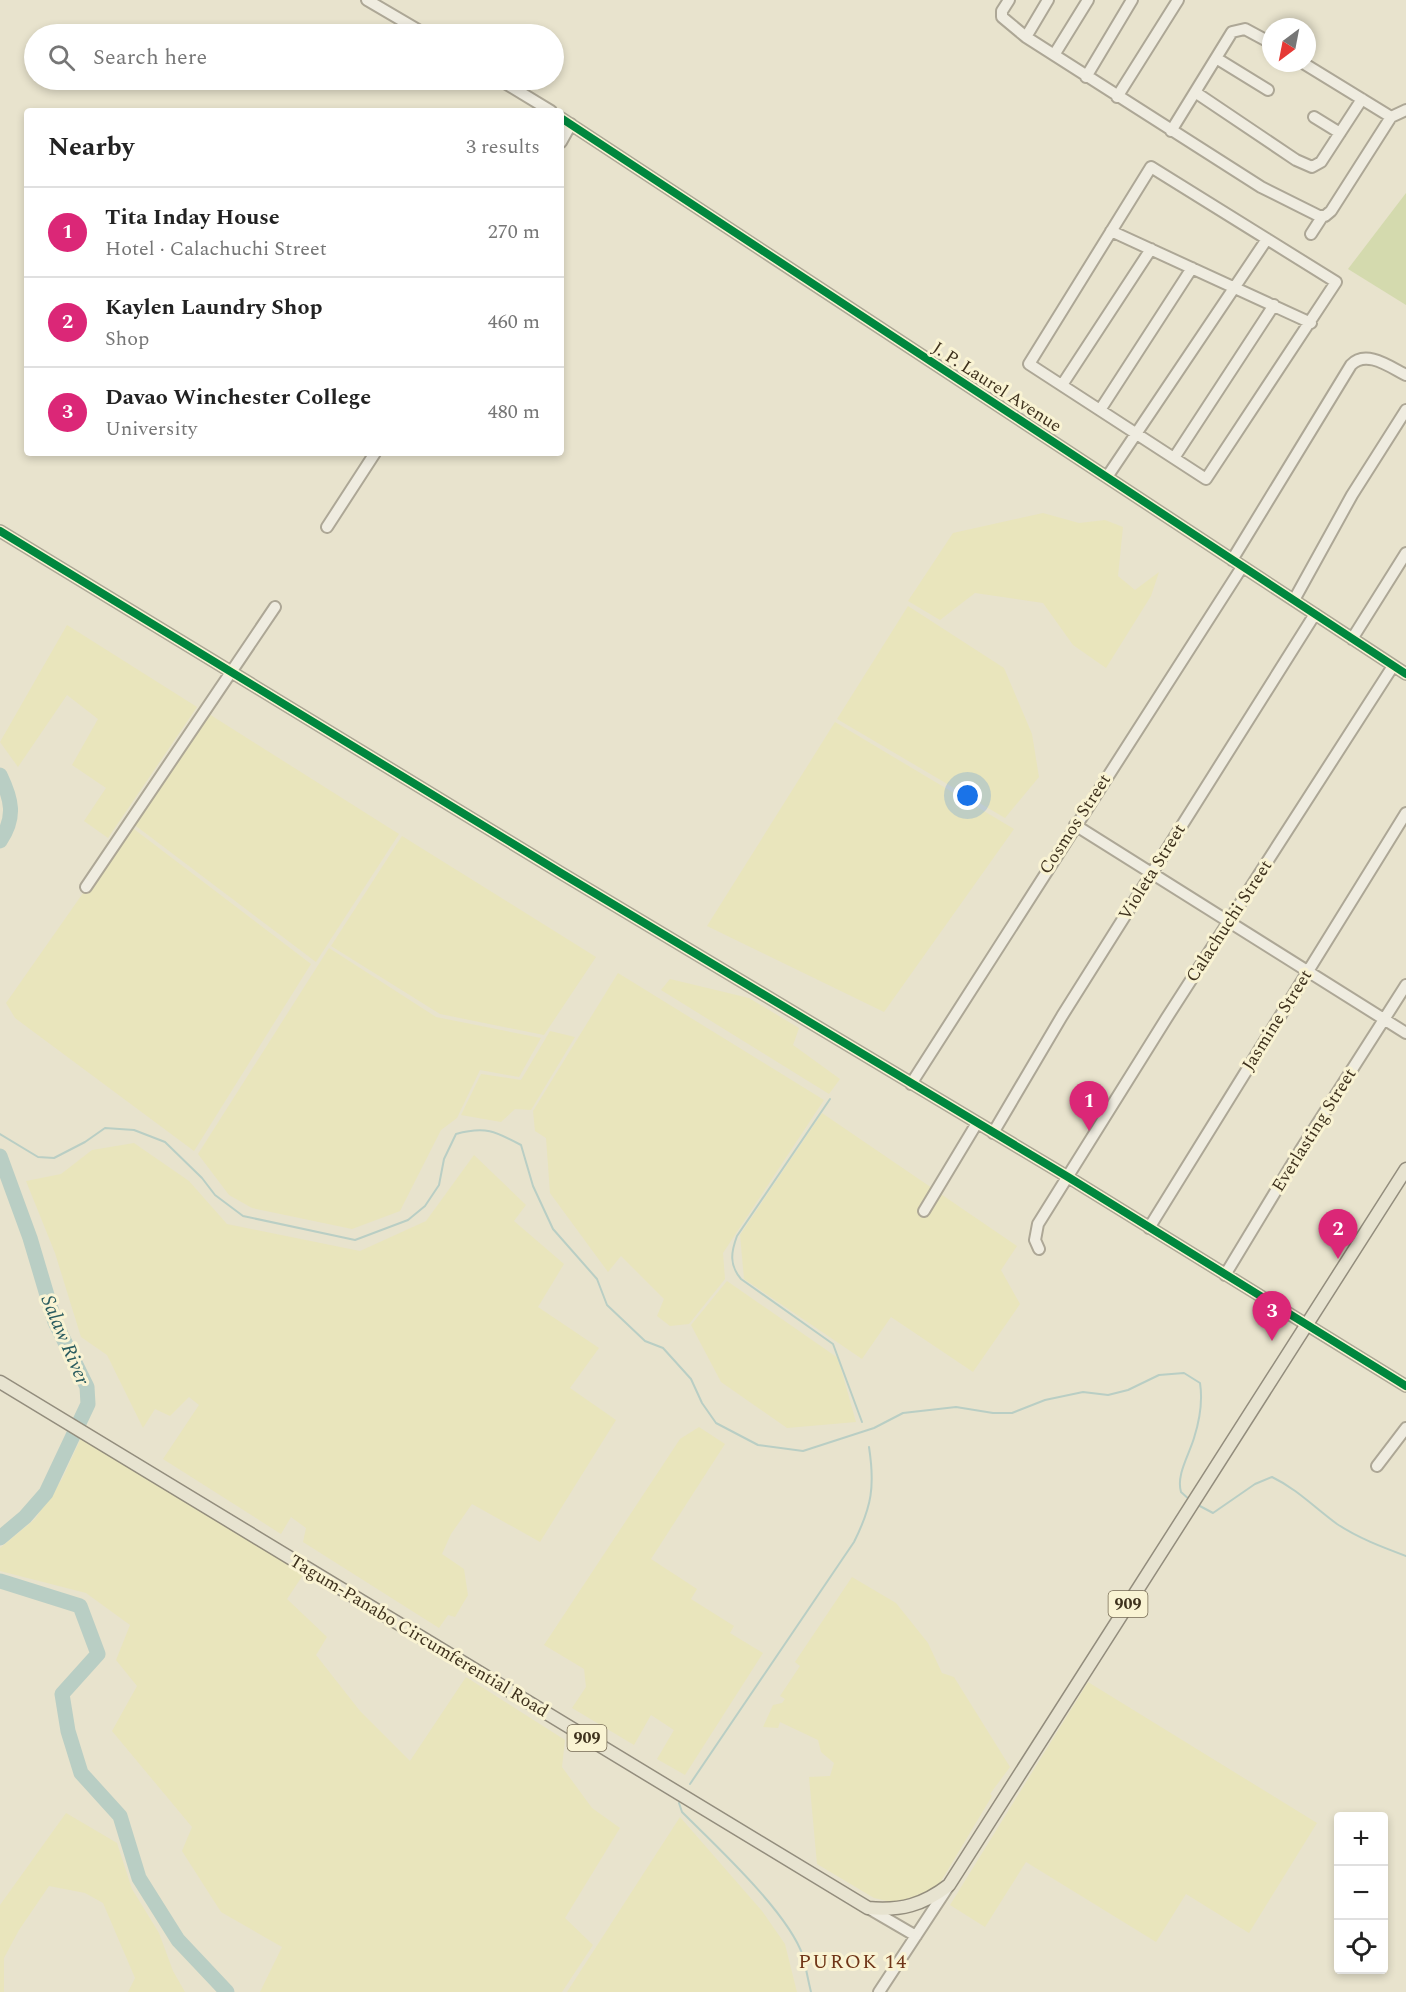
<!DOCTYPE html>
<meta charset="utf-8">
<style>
body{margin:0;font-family:Spectral,serif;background:#f6f6f6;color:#222}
.controls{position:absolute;right:18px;bottom:18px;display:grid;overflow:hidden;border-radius:6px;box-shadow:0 3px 9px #0003}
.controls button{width:54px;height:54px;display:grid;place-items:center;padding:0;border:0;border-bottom:2px solid #e0e0e0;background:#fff;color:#222;font:30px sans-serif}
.compass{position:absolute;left:1262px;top:18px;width:54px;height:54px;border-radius:50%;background:#fff;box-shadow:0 3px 9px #0003;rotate:212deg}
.you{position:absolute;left:968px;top:796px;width:21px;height:21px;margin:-15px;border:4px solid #fff;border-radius:50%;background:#1a73e8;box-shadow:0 0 0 9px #1a73e833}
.badge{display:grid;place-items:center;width:39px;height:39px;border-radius:50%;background:#db2777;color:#fff;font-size:20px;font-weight:700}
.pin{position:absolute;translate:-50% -50px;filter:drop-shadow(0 2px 3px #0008)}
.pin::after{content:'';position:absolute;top:32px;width:21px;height:18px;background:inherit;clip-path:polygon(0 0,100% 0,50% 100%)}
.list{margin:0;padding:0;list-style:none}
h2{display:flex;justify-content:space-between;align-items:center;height:78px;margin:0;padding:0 24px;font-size:26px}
h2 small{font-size:20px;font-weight:400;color:#767676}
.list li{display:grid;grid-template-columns:39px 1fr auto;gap:18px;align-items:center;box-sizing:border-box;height:90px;padding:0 24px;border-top:2px solid #e0e0e0}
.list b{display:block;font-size:22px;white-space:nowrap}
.list p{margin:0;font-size:20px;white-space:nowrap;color:#767676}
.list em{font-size:20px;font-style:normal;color:#767676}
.icon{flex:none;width:33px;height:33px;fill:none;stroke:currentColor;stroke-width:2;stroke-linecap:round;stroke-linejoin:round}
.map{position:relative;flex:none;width:1406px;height:1992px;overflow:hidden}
.search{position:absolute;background:#fff;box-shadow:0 3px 9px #0003;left:24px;top:24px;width:540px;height:66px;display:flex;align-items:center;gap:15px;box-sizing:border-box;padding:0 21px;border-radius:33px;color:#767676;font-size:22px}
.panel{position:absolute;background:#fff;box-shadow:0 3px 9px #0003;left:24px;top:108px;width:540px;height:348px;border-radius:6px}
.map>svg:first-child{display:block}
</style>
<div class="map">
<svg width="1406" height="1992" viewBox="0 0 1406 1992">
<rect width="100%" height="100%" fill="#e8e3cd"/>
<path fill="#e9e5bc" d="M1043 513 1079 523 1105 520 1123 527 1118 576 1135 590 1159 572 1151 596 1106 668 1073 645 1043 603 975 593 940 620 908 601 953 533Z
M908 606 1004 668 1032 734 1039 777 1005 818 837 719Z
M67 625 197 707 108 838 84 821 106 788 72 765 98 719 67 695 18 767 0 742Z
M209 714 399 834 316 962 132 823Z
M835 722 1014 829 884 1012 707 926Z
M130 826 311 964 194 1151 15 1018 6 1003Z
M402 836 596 957 544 1035 440 1014 331 946Z
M329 948 436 1017 541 1038 519 1077 480 1070 457 1118 441 1130 400 1211 352 1229 252 1208 229 1195 198 1154Z
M618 973 824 1100 723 1253 725 1279 689 1324 670 1326 657 1316 664 1299 621 1256 608 1272 550 1193 546 1138 535 1131 533 1111Z
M670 979 749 998 799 1028 793 1045 840 1079 829 1094 661 990Z
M550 1031 575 1037 531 1110 515 1109 501 1122 461 1115 481 1074 521 1080Z
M822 1113 1017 1246 1001 1270 1020 1304 973 1372 891 1317 862 1359 744 1279 740 1235Z
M134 1143 189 1181 227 1224 360 1251 426 1221 474 1155 526 1205 514 1221 564 1264 538 1307 599 1348 570 1388 616 1420 540 1542 472 1504 451 1534 442 1554 464 1569 468 1595 455 1617 448 1615 439 1628 303 1542 306 1528 291 1517 281 1534 163 1459 199 1405 189 1397 170 1416 155 1409 143 1428 107 1355 81 1337 55 1253 26 1181 61 1174 92 1150Z
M727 1281 838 1358 856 1422 787 1428 721 1382 691 1325Z
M699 1427 725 1444 651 1559 697 1589 691 1599 734 1626 730 1633 763 1653 685 1775 657 1759 674 1730 651 1715 634 1745 572 1708 586 1687 584 1669 544 1645 680 1439Z
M81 1438 305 1572 287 1599 327 1637 316 1655 360 1711 410 1761 466 1677 565 1740 562 1767 592 1808 620 1828 565 1918 593 1945 562 1992H260L282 1947 221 1912 182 1851 192 1827 112 1731 137 1686 116 1660 130 1625 86 1593 0 1571V1548L35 1519 62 1479Z
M852 1577 896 1603 928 1643 942 1673 954 1677 1010 1767 990 1794 992 1796 937 1888 896 1903 874 1898 817 1864 809 1777 830 1776 834 1763 821 1752 818 1740 780 1722 778 1728 763 1727 773 1705 782 1703 785 1699 780 1696 800 1666 795 1662Z
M1088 1682 1317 1823 1249 1933 1186 1894 1156 1942 1026 1862 985 1927 950 1905Z
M66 1813 117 1843 132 1889 159 1933 173 1971 185 1992H128L135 1978 103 1903 85 1893 49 1886 19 1930 4 1958V1992H0V1905Z
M680 1817 762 1911 785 1944 797 1992H567Z"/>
<path fill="#d4daae" d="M1406 193V305L1348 269Z"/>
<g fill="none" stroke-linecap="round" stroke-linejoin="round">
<path stroke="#b9cec4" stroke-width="2" d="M830 1099 737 1236C731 1252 729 1265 741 1279L833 1344 862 1422
M0 1134 38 1157 54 1158 85 1142 105 1128 134 1130 165 1142 202 1178 215 1195 243 1216 355 1240 408 1220 425 1206 439 1185 444 1159 456 1134C485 1126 495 1131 521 1145L533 1186 553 1229 597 1279 607 1305 645 1341 663 1348 691 1379 702 1403 716 1423 758 1445 803 1451 874 1428 903 1413 956 1407 993 1413H1012L1045 1400 1083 1392 1108 1395 1128 1390 1159 1375 1184 1373 1200 1383C1203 1402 1200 1419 1194 1438 1189 1455 1176 1475 1181 1492L1191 1501
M1198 1505 1213 1513 1255 1484 1272 1477C1297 1489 1315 1508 1337 1524 1358 1538 1382 1547 1406 1556
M690 1784 854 1542C872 1506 875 1486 869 1447
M679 1803 682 1812C716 1846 788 1912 803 1956 806 1968 808 1980 811 1992"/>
<path stroke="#b9cec4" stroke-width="15" d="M0 775C12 800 16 817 0 841
M0 1156 30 1238 55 1322 87 1387 88 1404 46 1493 25 1517 0 1538
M0 1581 80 1606 98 1654 62 1694 68 1731 81 1773 120 1816 139 1878 178 1940 227 1992"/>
<g stroke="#ada796" stroke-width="14">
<path id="minor" d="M367 0 425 34
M1009 0 1002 11V17L1026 37 1261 187 1319 216H1325L1331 211 1391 117 1406 110
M1026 37 1048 0
M1054 55 1088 0
M1216 58 1268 90
M1303 63 1391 117
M1086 77 1132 0
M500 80 551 111
M1195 92 1296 160 1312 167 1321 162 1362 99
M1117 97 1178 0
M1314 117 1340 133
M561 118 1406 674
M1171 131 1232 32 1245 29 1271 43
M561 142 571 124
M1151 167 1336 282 1206 479 1029 364Z
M1111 231 1311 323
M1311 234 1322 217
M1062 385 1151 249
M1100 410 1192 268
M1174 458 1274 305
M1107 477 1267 239
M327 527 375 453
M0 531 561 873 1068 1177 1406 1386
M1232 560 1351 365C1366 349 1390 367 1406 375
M1294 600 1352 495 1406 410
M1352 639 1406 553
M1075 825 1406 1033
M86 887 275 607
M911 1084 1242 567
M993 1133 1062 1016 1315 614
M924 1211 977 1123
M1149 1228 1406 813
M1039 1249 1035 1240 1038 1224 1166 1019 1393 666
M1225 1275 1300 1151 1406 985
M1377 1466 1406 1428
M868 1908 916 1936
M879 1992 948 1887"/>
</g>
<g stroke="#938d7d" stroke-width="15">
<path id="major" d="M0 1382 868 1908C901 1911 923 1905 949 1885L1406 1169"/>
</g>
<use href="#minor" stroke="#efece0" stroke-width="10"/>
<use href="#major" stroke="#e7e3d0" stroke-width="12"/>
<g stroke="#f9f3d3" stroke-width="11">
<path id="cycleway" d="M561 118 1406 674
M0 531 561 873 1068 1177 1406 1386"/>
</g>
<use href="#cycleway" stroke="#00873e" stroke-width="8"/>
</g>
<g text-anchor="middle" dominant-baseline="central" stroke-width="6" stroke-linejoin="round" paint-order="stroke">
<g fill="#f9f3d3" stroke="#766b54" stroke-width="1.5">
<rect x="1108.5" y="1591" width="39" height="26" rx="4.5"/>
<rect x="567.5" y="1725" width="39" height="26" rx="4.5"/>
</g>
<g font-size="16" font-weight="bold" fill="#3e311d">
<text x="1128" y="1604">909</text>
<text x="587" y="1738">909</text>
</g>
<g font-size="18" fill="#3e311d" stroke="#f9f3d3">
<text transform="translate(997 387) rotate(33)">J. P. Laurel Avenue</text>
<text transform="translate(1075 824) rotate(-57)">Cosmos Street</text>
<text transform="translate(1152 872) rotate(-58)">Violeta Street</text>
<text transform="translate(1229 921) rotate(-57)">Calachuchi Street</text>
<text transform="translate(1277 1020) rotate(-58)">Jasmine Street</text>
<text transform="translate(1314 1130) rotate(-58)">Everlasting Street</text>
<text transform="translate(419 1636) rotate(31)">Tagum-Panabo Circumferential Road</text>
</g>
<g font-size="20" font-style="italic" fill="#2a5c5f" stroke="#f9f3d3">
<text transform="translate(65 1340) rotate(67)">Salaw River</text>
</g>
<g font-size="20" letter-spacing="1.5" fill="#6f3417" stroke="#f9f3d3">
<text x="853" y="1962">PUROK 14</text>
</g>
</g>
</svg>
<div class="controls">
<button>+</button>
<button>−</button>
<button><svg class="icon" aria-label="locate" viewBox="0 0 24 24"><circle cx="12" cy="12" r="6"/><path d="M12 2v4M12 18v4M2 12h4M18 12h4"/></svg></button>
</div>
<svg class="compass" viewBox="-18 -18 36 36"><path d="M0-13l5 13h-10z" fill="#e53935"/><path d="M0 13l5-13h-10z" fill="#767676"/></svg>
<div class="you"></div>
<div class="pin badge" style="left:1089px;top:1131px">1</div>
<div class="pin badge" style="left:1338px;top:1259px">2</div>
<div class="pin badge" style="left:1272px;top:1341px">3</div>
<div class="search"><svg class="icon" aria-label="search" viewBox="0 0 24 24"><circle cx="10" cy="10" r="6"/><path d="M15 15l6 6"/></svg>Search here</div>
<section class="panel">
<h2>Nearby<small>3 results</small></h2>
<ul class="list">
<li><span class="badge">1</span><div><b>Tita Inday House</b><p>Hotel · Calachuchi Street</p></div><em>270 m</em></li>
<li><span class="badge">2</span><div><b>Kaylen Laundry Shop</b><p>Shop</p></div><em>460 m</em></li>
<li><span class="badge">3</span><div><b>Davao Winchester College</b><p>University</p></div><em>480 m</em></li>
</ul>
</section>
</div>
